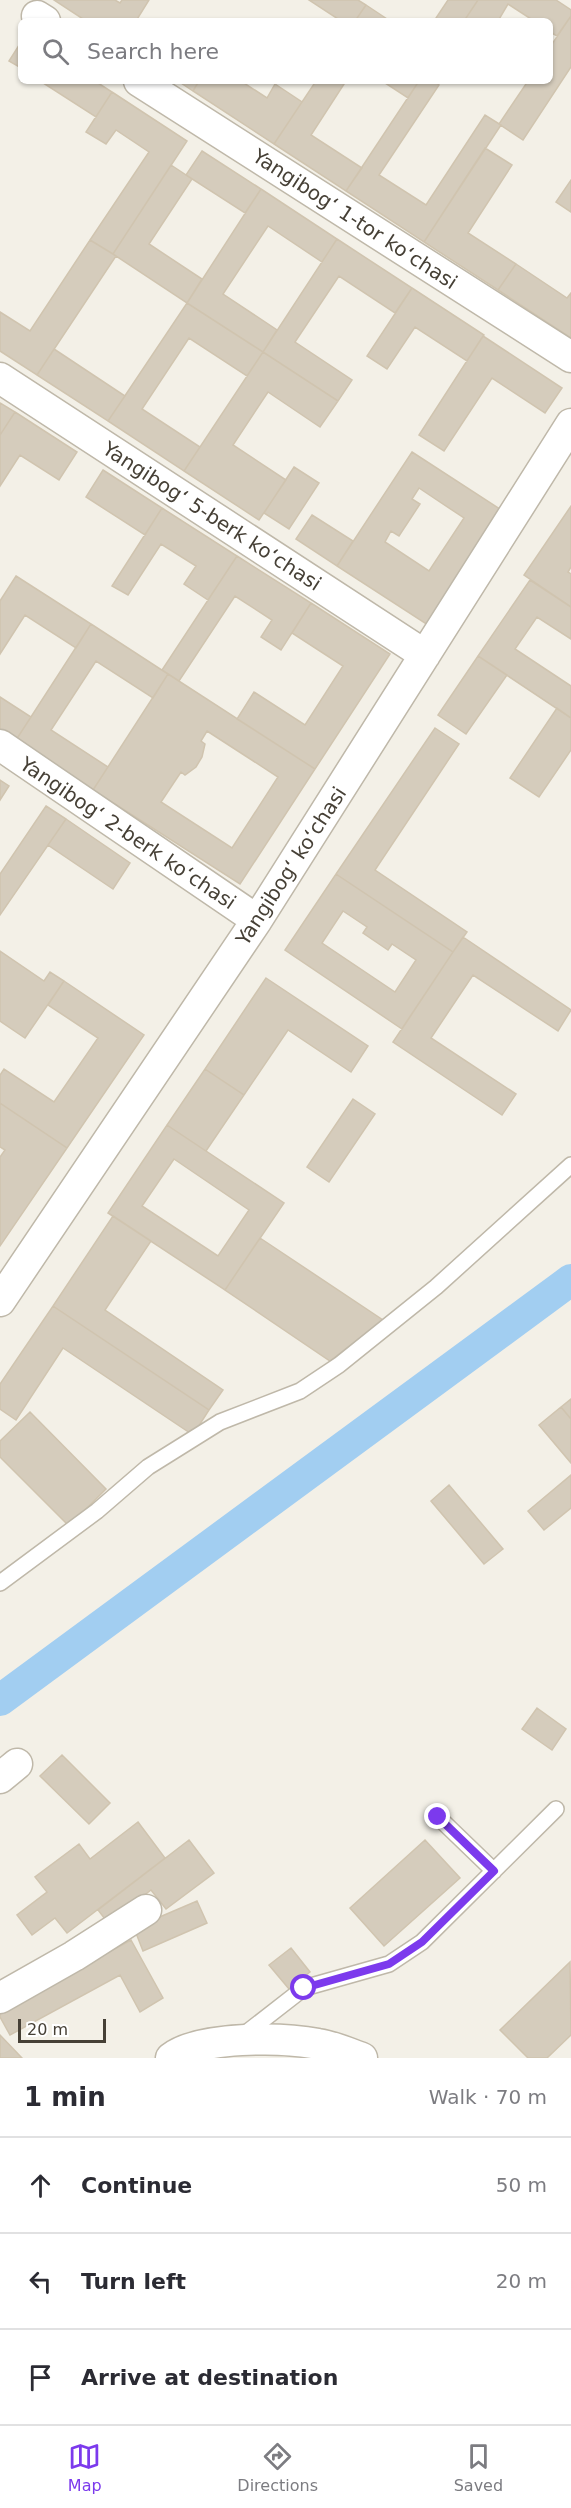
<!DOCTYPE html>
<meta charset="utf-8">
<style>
body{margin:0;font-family:"DejaVu Sans",sans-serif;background:#f2f2f3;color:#2b2b33}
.scale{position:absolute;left:18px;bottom:15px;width:88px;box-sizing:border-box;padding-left:6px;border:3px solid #464036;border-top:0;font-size:16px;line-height:21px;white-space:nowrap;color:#464036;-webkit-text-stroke:4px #fff;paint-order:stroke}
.stop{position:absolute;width:18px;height:18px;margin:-14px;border:4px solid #7c3aed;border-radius:50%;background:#fff}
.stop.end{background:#7c3aed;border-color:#fff;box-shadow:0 2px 6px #0008}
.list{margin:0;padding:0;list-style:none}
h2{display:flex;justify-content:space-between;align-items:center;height:78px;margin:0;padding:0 24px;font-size:26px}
h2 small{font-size:20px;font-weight:400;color:#7c7c81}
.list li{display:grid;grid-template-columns:39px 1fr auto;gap:18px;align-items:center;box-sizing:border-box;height:96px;padding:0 24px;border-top:2px solid #e1e1e2}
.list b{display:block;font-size:22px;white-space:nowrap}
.list em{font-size:20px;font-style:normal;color:#7c7c81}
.icon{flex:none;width:33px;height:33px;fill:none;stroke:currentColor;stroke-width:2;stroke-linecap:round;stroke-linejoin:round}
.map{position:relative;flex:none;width:571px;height:2058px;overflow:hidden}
.search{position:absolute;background:#fff;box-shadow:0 2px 4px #0004;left:18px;right:18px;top:18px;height:66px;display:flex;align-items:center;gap:15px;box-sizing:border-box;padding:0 21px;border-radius:9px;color:#7c7c81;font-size:22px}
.sheet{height:366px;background:#fff}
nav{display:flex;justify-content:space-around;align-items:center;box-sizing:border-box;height:84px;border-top:2px solid #e1e1e2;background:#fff;font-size:16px;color:#7c7c81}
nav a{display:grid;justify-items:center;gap:3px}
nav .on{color:#7c3aed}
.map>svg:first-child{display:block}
</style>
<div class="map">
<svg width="571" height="2058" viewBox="0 0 571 2058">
<rect width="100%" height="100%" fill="#f3f0e7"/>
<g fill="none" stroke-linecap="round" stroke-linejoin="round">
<path stroke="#a2cef1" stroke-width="32" d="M0 1700 571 1280"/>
</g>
<path fill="#d5ccbc" stroke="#d0c4af" stroke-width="1.5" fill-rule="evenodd" d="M54 0H115L120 3 122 0H149L136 21H86Z
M309 0H358L366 5 355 21H341Z
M448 0H478L464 21H434Z
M478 0H556L571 10V16L557 36 550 32V21H534L508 4 498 21H464Z
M366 5 390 21H355Z
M571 16V67L523 140 499 124 528 81H550V47Z
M21 42V68L9 61Z
M40 81H95L112 92 96 117Z
M178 81H199L193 91Z
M199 81H241L267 98 275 84 302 102 274 144 193 91Z
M316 81H346L311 135 362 168 346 191 274 144Z
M382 81H419L408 98Z
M419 81H433L439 85 379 175 426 205 485 115 501 125 424 242 346 191Z
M112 92 187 141 113 254 90 240 149 152 116 130 106 144 86 132Z
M485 148 512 165 468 233 516 264 498 290 424 242Z
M202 151 261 189 245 213 186 175Z
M171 165 192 179 149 244 202 279 187 303 113 254Z
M571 180V212L556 202Z
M261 189 337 239 322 262 268 226 223 294 277 330 263 352 187 303Z
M337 239 412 288 395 313 339 276 295 342 352 380 338 401 263 352Z
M90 240 116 256 37 375 0 351V312L30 331Z
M516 264 567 298 571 293V338L498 290Z
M412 288 484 335 467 361 415 327 387 369 367 356Z
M187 303 263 352 247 376 189 338 142 409 200 447 184 471 108 421Z
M483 336 562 388 545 413 492 378 444 451 419 435Z
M54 349 125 396 108 421 37 375Z
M263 352 338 401 320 427 268 392 233 445 286 480 259 520 184 471Z
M0 403 15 412 0 435Z
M15 412 77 452 59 480 20 455 0 486V435Z
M412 452 506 513 431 627 337 566ZM419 488 464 518 429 571 385 542 391 531 399 536 420 504 412 499Z
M294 467 319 483 289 529 264 513Z
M103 470 162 508 145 535 86 497Z
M571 506V567L568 572 571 574V607L524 575Z
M162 508 237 556 208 600 184 584 196 566 161 544 128 595 112 586Z
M312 515 353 541 337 566 296 539Z
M237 556 311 603 281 650 261 637 272 620 235 596 179 681 162 670Z
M16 576 91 624 76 648 25 615 0 654V601Z
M530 580 571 607V639L537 617 515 649 571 686V718L478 656Z
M311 603 390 654 315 769 237 719 254 692 305 725 343 666 292 633Z
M91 624 168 674 153 698 96 661 51 730 108 767 93 790 16 740Z
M478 656 507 675 466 734 438 715Z
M168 674 315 769 240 884 93 790ZM207 731 278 777 232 848 161 802 181 772 185 775 196 767 202 757 205 744 201 741Z
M0 697 31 717 16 740 0 730Z
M557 708 571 718V750L539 797 510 778Z
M435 728 459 744 375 870 467 932 453 952 336 874Z
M0 780 9 786 0 800Z
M46 806 66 819 0 915V874Z
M66 819 130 863 113 889 48 845Z
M336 874 453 952 402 1029 285 950ZM343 911 367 927 363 933 388 950 392 944 416 960 395 992 322 943Z
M463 937 571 1010 558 1031 473 975 431 1038 516 1094 502 1115 393 1042Z
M0 951 44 981 50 972 64 981 25 1038 0 1021Z
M266 978 368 1046 351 1072 288 1030 244 1095 205 1069Z
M64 981 144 1035 67 1148 0 1103V1075L4 1069 54 1102 98 1038 48 1005Z
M205 1069 244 1095 206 1151 167 1125Z
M353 1099 375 1114 329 1182 307 1167Z
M0 1103 67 1148 0 1246V1157L5 1150 0 1147Z
M167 1125 284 1203 225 1290 108 1213ZM174 1159 249 1210 218 1256 142 1206Z
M113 1216 151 1241 105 1310 223 1390 209 1410 53 1306Z
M260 1238 383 1320 330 1361 225 1290Z
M53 1306 209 1410 193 1435 63 1348 16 1420 0 1409V1384Z
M571 1399V1419L561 1407Z
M561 1407 571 1419V1463L539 1425Z
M30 1412 106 1489 69 1526 0 1457V1441Z
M571 1475V1508L544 1530 528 1511Z
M449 1485 503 1549 484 1564 431 1501Z
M537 1708 566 1729 552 1750 522 1729Z
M62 1755 110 1803 89 1824 40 1776Z
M138 1822 165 1858 67 1933 55 1918 32 1935 17 1915 47 1892 35 1877 79 1844 90 1859Z
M189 1840 214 1873 166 1909 151 1890 108 1923 98 1910Z
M425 1840 460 1878 384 1946 350 1908Z
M197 1901 207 1923 143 1951 134 1928Z
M131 1940 163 1998 140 2012 120 1975 10 2035 0 2017V2011Z
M291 1948 310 1972 289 1989 269 1965Z
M570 1962 571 2035 547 2058H528L500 2030Z
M0 2035 22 2058H0Z"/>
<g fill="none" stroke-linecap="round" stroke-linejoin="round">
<g stroke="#bfb8a9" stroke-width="18">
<path id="lane" d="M0 1583 97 1511 148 1467 220 1422 300 1391 339 1365 436 1287 571 1165
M438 1817 494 1871
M241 2037 304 1988 389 1964 422 1942 556 1809"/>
</g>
<g stroke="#bfb8a9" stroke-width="33">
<path id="street" d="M37 16 45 21
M139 81 571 357
M0 378 425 655
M0 745 257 920
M0 1301 257 920 571 424
M0 1778 17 1764
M0 1998 74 1956 146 1910
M171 2058C199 2036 282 2037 318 2044 333 2046 348 2053 362 2058"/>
</g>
<use href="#lane" stroke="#fff" stroke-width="15"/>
<use href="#street" stroke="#fff" stroke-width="30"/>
</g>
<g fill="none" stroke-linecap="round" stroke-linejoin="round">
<path stroke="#7c3aed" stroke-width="8" d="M304 1988 389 1964 422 1942 494 1871 438 1817"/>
</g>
<g text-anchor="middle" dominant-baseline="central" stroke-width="4.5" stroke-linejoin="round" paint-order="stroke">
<g font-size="20" fill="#464036" stroke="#fff">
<text transform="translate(355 219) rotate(33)">Yangibogʻ 1-tor koʻchasi</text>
<text transform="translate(212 516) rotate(33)">Yangibogʻ 5-berk koʻchasi</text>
<text transform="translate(128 833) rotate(34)">Yangibogʻ 2-berk koʻchasi</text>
<text transform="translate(291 866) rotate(-57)">Yangibogʻ koʻchasi</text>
</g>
</g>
</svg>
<div class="scale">20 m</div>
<div class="stop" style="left:304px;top:1988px"></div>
<div class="stop end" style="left:438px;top:1817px"></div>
<div class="search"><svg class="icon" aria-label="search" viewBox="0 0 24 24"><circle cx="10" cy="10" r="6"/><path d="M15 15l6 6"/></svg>Search here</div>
</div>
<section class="sheet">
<h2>1 min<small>Walk · 70 m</small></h2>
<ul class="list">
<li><svg class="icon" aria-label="ahead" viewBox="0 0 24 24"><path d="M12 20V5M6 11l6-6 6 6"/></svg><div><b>Continue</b></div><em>50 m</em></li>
<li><svg class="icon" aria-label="left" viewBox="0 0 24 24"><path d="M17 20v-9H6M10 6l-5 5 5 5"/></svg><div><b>Turn left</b></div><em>20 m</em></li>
<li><svg class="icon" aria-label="arrive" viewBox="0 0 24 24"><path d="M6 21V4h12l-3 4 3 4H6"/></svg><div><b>Arrive at destination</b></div></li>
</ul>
</section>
<nav>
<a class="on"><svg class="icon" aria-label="map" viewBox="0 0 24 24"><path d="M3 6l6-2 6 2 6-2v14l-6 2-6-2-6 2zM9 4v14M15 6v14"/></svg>Map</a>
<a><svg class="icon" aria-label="directions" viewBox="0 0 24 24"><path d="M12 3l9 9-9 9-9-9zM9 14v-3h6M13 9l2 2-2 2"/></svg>Directions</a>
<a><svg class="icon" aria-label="saved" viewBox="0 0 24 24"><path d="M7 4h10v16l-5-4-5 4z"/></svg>Saved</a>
</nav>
